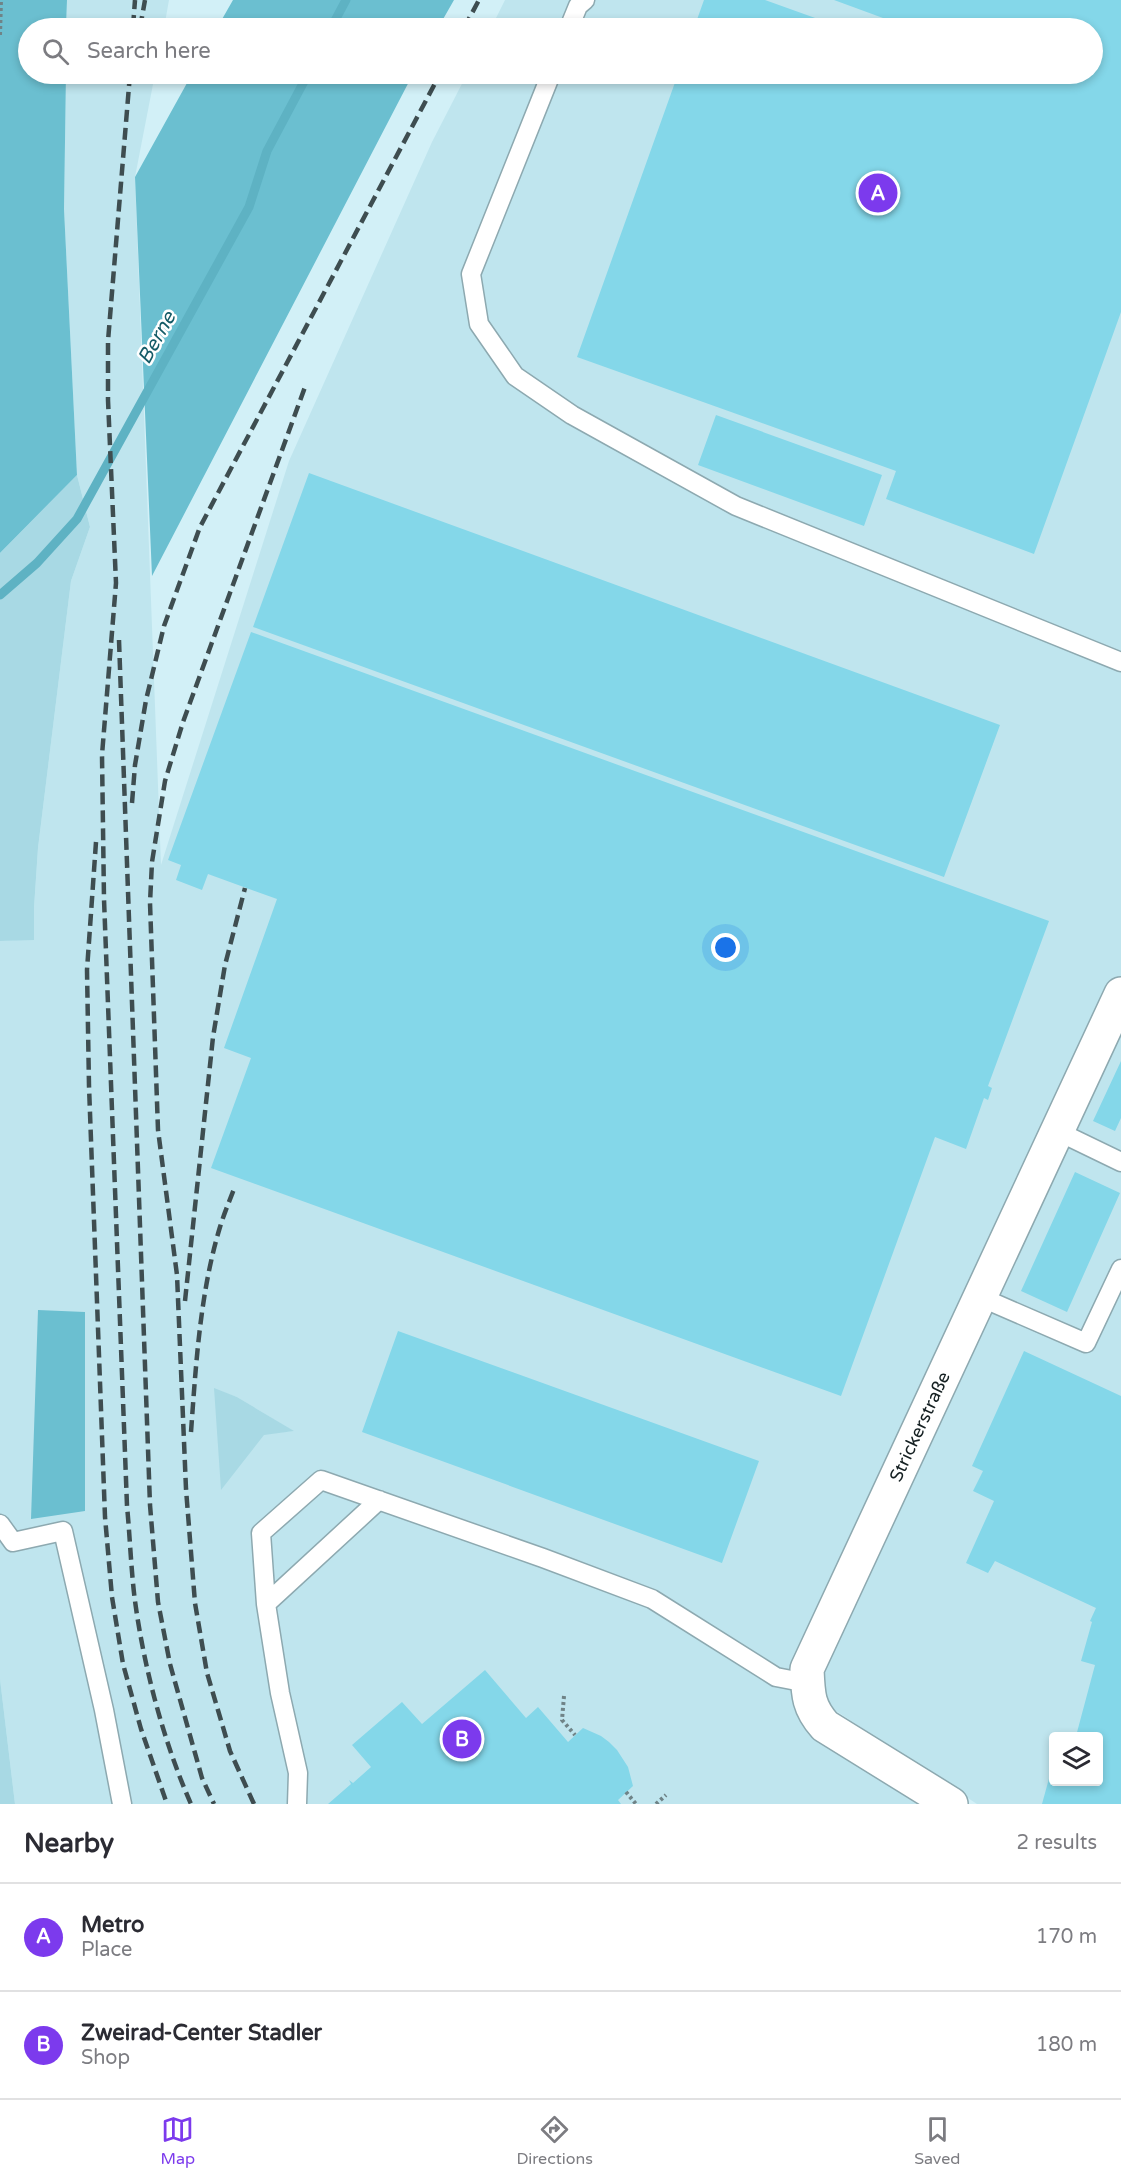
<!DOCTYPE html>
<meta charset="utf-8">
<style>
body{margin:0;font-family:"Varela Round",sans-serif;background:#f2f2f3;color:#2b2b33}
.controls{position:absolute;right:18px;bottom:18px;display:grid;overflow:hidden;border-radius:6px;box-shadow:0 3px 9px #0003}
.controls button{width:54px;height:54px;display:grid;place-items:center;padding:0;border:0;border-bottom:2px solid #e1e1e2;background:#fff;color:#2b2b33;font:30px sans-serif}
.you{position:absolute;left:726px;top:948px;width:21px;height:21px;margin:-15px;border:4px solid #fff;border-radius:50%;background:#1a73e8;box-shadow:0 0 0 9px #1a73e833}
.badge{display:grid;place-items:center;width:39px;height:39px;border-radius:50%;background:#7c3aed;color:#fff;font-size:20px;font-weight:700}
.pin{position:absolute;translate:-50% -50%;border:3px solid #fff;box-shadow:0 2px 6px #0006}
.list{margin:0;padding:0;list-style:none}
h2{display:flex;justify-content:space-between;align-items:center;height:78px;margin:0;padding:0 24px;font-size:26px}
h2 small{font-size:20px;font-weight:400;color:#7c7c81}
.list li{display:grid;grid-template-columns:39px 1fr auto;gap:18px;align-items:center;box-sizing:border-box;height:108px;padding:0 24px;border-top:2px solid #e1e1e2}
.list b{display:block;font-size:22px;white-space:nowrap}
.list p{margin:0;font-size:20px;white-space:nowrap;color:#7c7c81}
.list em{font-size:20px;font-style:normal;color:#7c7c81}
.icon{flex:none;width:33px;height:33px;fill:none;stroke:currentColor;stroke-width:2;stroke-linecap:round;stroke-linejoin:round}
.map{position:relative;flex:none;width:1121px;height:1804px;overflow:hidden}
.search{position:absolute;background:#fff;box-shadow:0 3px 9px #0003;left:18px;right:18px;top:18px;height:66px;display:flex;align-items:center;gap:15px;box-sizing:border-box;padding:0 21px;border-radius:33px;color:#7c7c81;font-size:22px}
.sheet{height:294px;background:#fff}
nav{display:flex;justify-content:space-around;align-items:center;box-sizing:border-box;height:84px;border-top:2px solid #e1e1e2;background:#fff;font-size:16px;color:#7c7c81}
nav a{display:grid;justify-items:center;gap:3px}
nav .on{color:#7c3aed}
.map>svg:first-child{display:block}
</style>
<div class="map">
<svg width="1121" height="1804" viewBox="0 0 1121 1804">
<rect width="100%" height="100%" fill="#d2f0f7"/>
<path fill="#bfe5ee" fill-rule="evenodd" d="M67 0H169L164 28H66Z
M505 0H1121V1804H977L803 1689 793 1695 929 1804H15L0 1679V941L34 939V908L38 848 71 581 90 527 77 475 64 209 66 74H155L135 177 161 865 289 461 432 142 467 74H1092V28H491ZM214 1389 237 1397 293 1431 264 1434ZM1054 1736H1098V1782H1054Z"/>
<path fill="#a8d9e4" d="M77 475 90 527 71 581 38 848 34 908V940L0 941V553Z
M214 1388 237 1397 294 1431 264 1435 221 1490Z
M0 1679 15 1804H0Z"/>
<path fill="#6bbfd0" d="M0 0H67L66 28H28V74H66L64 209 77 475 0 553Z
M233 0H454L438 28H217Z
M192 74H413L152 576 135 177Z
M38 1310 85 1312V1511L31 1519Z"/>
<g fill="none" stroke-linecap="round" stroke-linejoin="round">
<path stroke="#5eb2c3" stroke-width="9" d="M331 28 346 0
M0 595 37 563 77 519 249 207 267 151 308 74"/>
</g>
<path fill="#84d7e9" d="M704 0H765L843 28H694Z
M834 0H1121V312L1034 554 886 499 896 471 577 357 678 74H1092V28H880L883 18Z
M716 415 882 475 864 526 698 465Z
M309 473 1000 725 944 877 253 627Z
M251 632 1049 921 988 1086 992 1088 988 1100 984 1098 966 1149 935 1137 841 1396 211 1168 251 1058 224 1048 277 899 208 874 202 890 176 880 181 865 168 860Z
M1121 1061V1118L1115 1131 1093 1121Z
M1075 1172 1120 1193 1067 1312 1021 1291Z
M398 1331 759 1461 722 1563 362 1432Z
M1024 1351 1121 1396V1804H1042L1053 1764 1054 1782H1098V1736H1076L1095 1665 1081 1661 1092 1622 1090 1621 1096 1608 995 1561 988 1573 966 1563 994 1501 973 1491 983 1471 972 1466Z
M485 1670 526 1718 538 1707 568 1742 583 1728 601 1736 609 1742 617 1750 628 1767 633 1786 618 1800 621 1804H328L351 1784 349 1780 353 1783 371 1767 352 1745 402 1702 422 1724Z"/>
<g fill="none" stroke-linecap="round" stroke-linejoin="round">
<g stroke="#8da9b0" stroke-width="21">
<path id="lane" d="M569 28 578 6 585 0
M551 74 471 274 479 324 515 376 572 415 736 506 1121 662
M1057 1131 1121 1162
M980 1297 1086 1343 1121 1269
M0 1524 13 1542 63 1531 104 1710 122 1804
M266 1604 261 1533 321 1480 543 1558 652 1599 776 1677 807 1683
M297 1804 298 1773 280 1693 266 1604 379 1500"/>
</g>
<g stroke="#8da9b0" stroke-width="36">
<g id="street">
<path id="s1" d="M951 1804 825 1726C808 1707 808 1694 807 1669L1121 994"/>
</g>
</g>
<path stroke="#6f8387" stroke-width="4" stroke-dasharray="3 3" stroke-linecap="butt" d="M0 35 1 0
M564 1696 562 1720 575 1735
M626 1792 636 1804
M656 1804 666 1795"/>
<use href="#lane" stroke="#fff" stroke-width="18"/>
<use href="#street" stroke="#fff" stroke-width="33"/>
<path stroke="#3e4d50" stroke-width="4.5" stroke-dasharray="12 6" stroke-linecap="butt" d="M133 27 135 0
M140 28 145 0
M464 28 479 0
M130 74 108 341V400L116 583 102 755 104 899 127 1506C130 1537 131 1570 135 1601 144 1668 164 1743 191 1804
M119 640 150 1505 158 1602 170 1664 202 1778 214 1804
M132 803 135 765 146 700 164 626 200 527 440 74
M96 842 87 970 89 1086 105 1517 112 1597 123 1664 141 1729 167 1804
M185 1301 213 1037 225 965 245 888
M191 1432C196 1364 200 1293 220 1227 224 1214 229 1202 234 1189
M254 1804 230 1751 207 1673 195 1603 186 1489 177 1275 158 1130 150 903 152 862 165 781 183 722 305 387"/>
</g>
<g text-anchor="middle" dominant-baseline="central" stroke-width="5" stroke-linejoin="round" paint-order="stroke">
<g font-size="18" fill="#152022" stroke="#fff">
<text stroke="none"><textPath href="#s1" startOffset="477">Strickerstraße</textPath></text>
</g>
<g font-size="20" font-style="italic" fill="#145b67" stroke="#fff">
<text transform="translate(157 338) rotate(-61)">Berne</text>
</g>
</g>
</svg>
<div class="controls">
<button><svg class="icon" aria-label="layers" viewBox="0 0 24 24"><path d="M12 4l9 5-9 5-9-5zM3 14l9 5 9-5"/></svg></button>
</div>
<div class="you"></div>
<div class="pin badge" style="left:878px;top:193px">A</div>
<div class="pin badge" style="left:462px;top:1739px">B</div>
<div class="search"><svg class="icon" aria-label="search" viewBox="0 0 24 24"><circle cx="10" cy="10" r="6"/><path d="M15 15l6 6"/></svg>Search here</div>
</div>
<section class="sheet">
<h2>Nearby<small>2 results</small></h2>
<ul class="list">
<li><span class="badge">A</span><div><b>Metro</b><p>Place</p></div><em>170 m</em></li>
<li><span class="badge">B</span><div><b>Zweirad-Center Stadler</b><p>Shop</p></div><em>180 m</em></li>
</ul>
</section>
<nav>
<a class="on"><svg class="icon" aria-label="map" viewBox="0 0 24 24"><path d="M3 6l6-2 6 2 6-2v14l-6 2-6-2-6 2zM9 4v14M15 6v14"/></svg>Map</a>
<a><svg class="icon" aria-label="directions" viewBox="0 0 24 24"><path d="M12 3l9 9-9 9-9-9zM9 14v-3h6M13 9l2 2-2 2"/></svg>Directions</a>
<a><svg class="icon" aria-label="saved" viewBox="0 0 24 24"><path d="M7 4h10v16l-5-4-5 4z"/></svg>Saved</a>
</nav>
